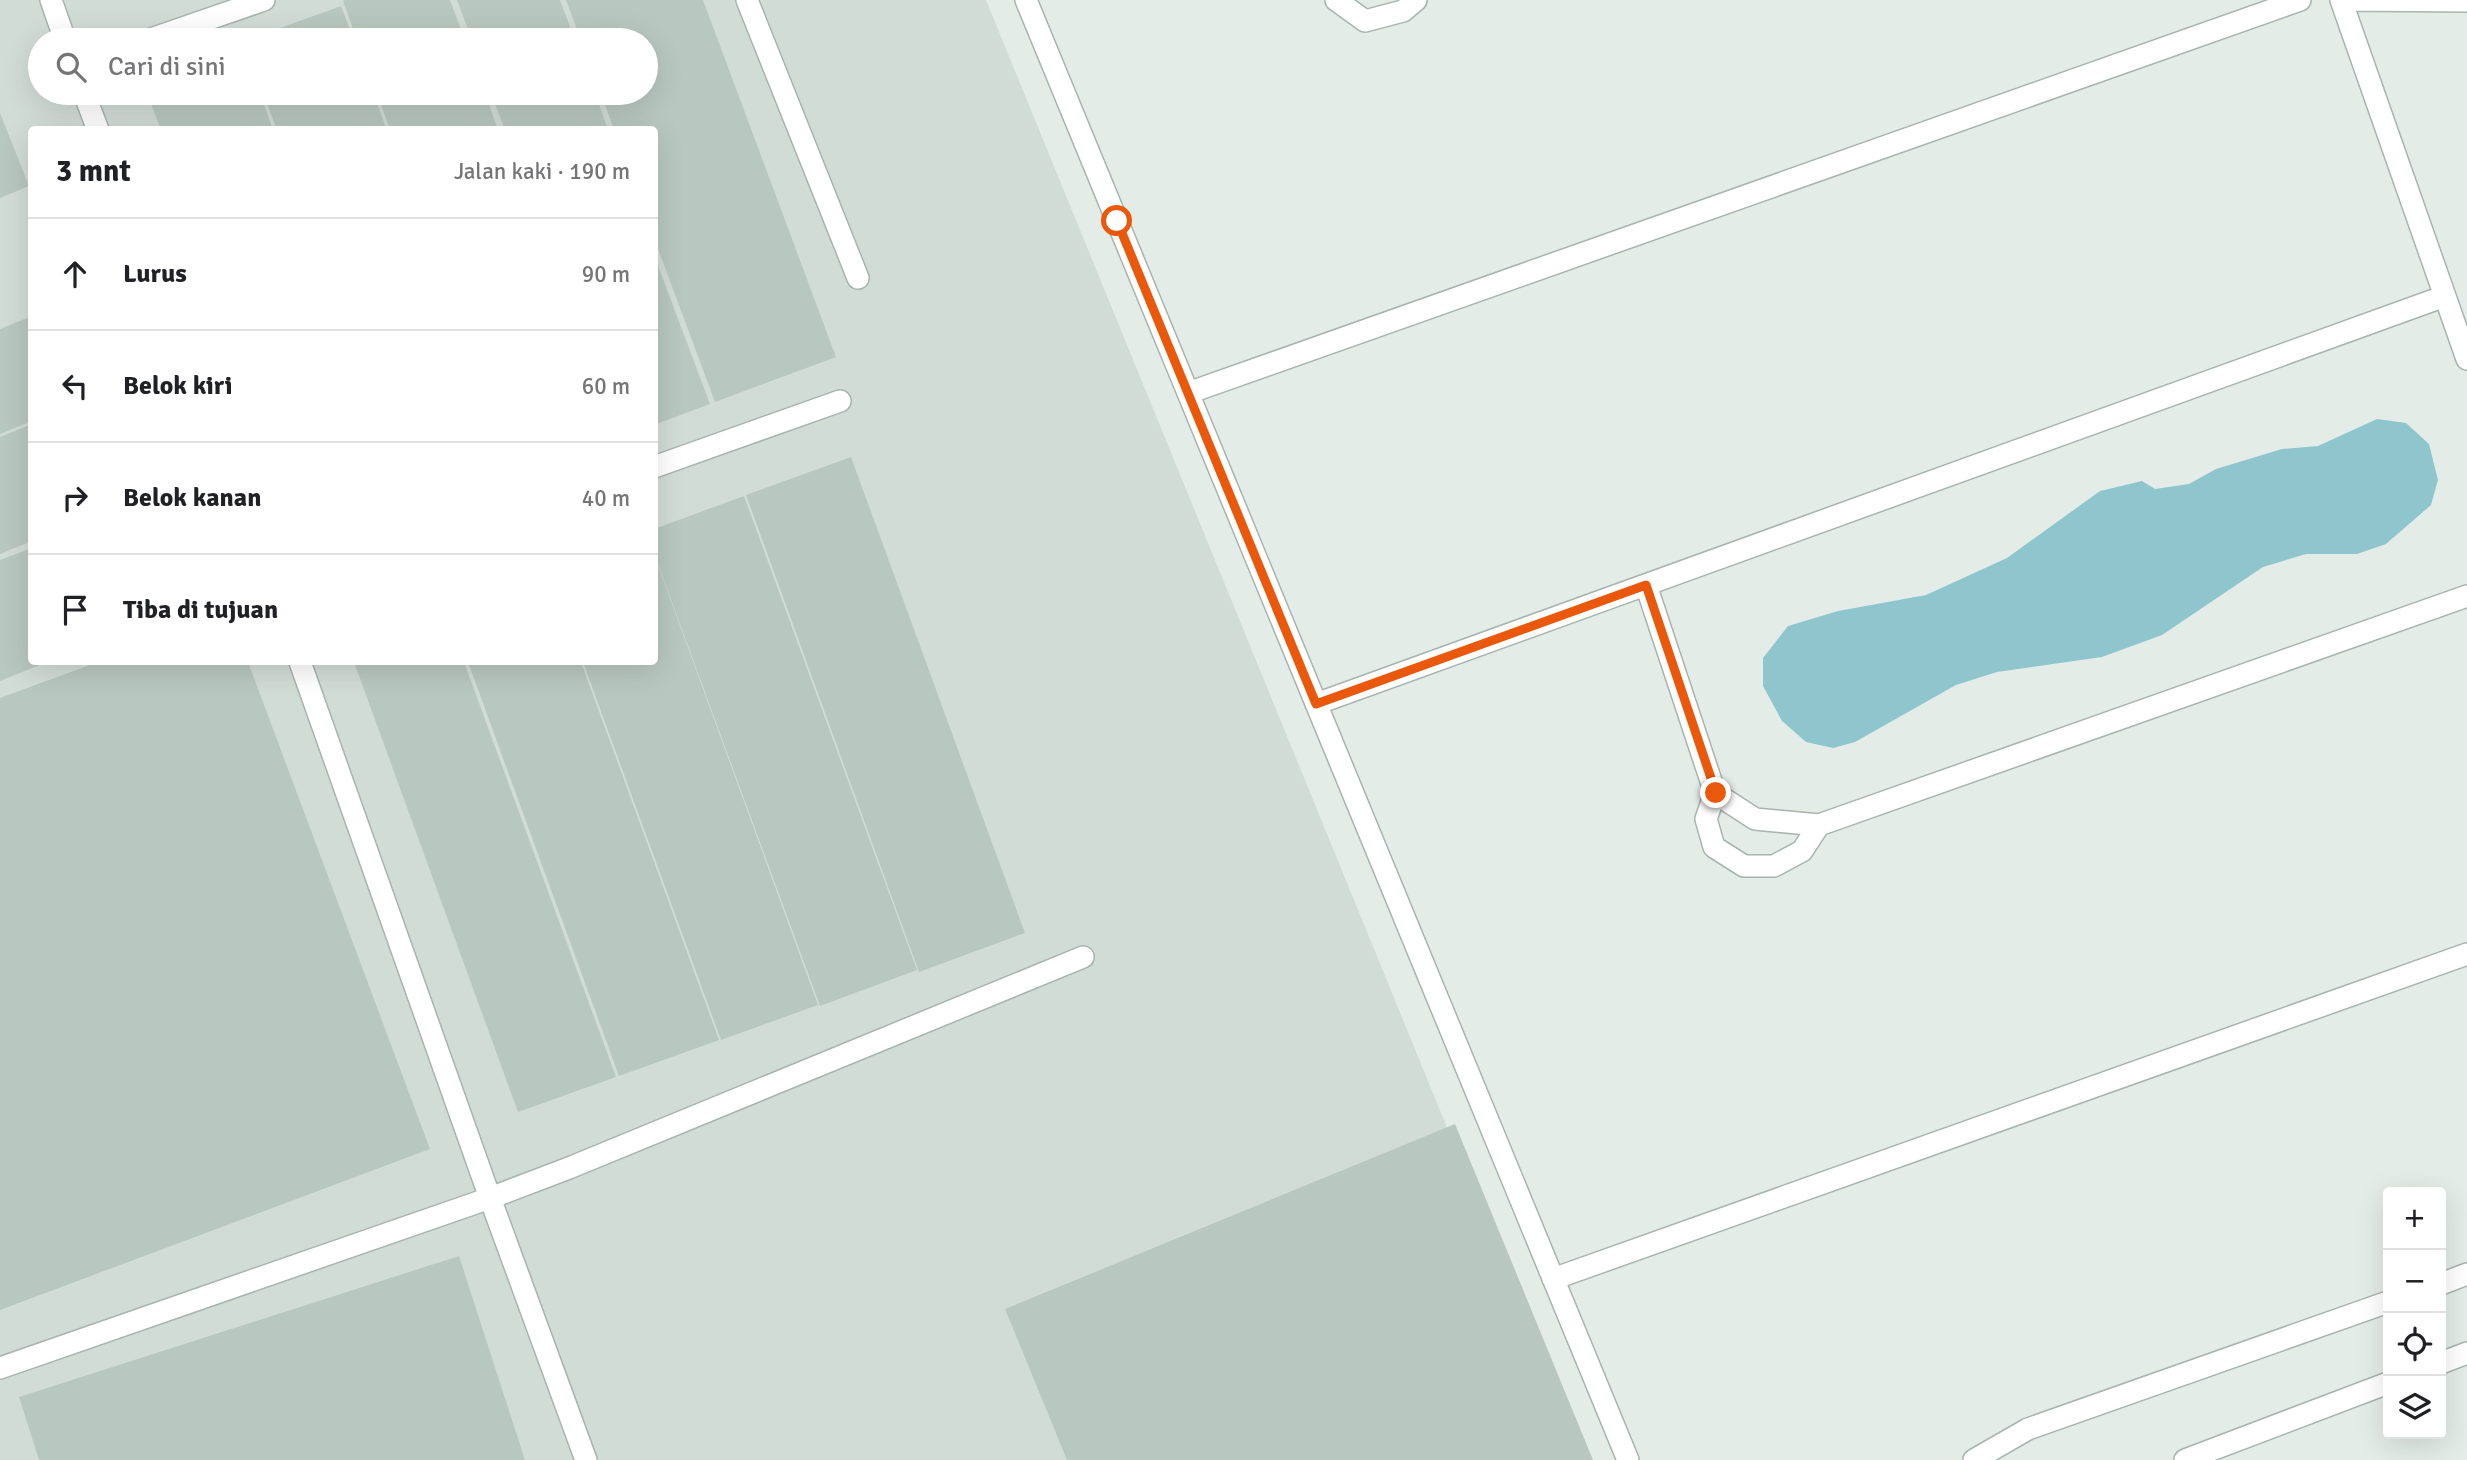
<!DOCTYPE html>
<html lang="id">
<meta charset="utf-8">
<style>
body{margin:0;font-family:Signika,sans-serif;background:#f2f2f2;color:#202124}
.controls{position:absolute;right:21px;bottom:21px;display:grid;overflow:hidden;border-radius:7px;box-shadow:0 7px 28px #0002}
.controls button{width:63px;height:63px;display:grid;place-items:center;padding:0;border:0;border-bottom:2px solid #e0e0e0;background:#fff;color:#202124;font:35px sans-serif}
.stop{position:absolute;width:21px;height:21px;margin:-16px;border:5px solid #ea580c;border-radius:50%;background:#fff}
.stop.end{background:#ea580c;border-color:#fff;box-shadow:0 2px 7px #0008}
.list{margin:0;padding:0;list-style:none}
h2{display:flex;justify-content:space-between;align-items:center;height:91px;margin:0;padding:0 28px;font-size:30px}
h2 small{font-size:23px;font-weight:400;color:#757577}
.list li{display:grid;grid-template-columns:46px 1fr auto;gap:21px;align-items:center;box-sizing:border-box;height:112px;padding:0 28px;border-top:2px solid #e0e0e0}
.list b{display:block;font-size:26px;white-space:nowrap}
.list em{font-size:23px;font-style:normal;color:#757577}
.icon{flex:none;width:38px;height:38px;fill:none;stroke:currentColor;stroke-width:2;stroke-linecap:round;stroke-linejoin:round}
.map{position:relative;flex:none;width:2467px;height:1460px;overflow:hidden}
.search{position:absolute;background:#fff;box-shadow:0 7px 28px #0002;left:28px;top:28px;width:630px;height:77px;display:flex;align-items:center;gap:18px;box-sizing:border-box;padding:0 24px;border-radius:38px;color:#757577;font-size:26px}
.panel{position:absolute;background:#fff;box-shadow:0 7px 28px #0002;left:28px;top:126px;width:630px;height:539px;border-radius:7px}
.map>svg:first-child{display:block}
</style>
<div class="map">
<svg width="2467" height="1460" viewBox="0 0 2467 1460">
<rect width="100%" height="100%" fill="#e4ece8"/>
<path fill="#d2dcd7" fill-rule="evenodd" d="M0 0H986L1583 1460H0ZM40 40H646V93H40ZM32 130H654V662H32Z"/>
<path fill="#8fc6ce" d="M2377 419 2406 423 2429 444 2438 480 2431 505 2386 544 2357 554H2306L2263 567 2162 635 2102 657 1997 672 1956 685 1855 742 1833 748 1806 742 1782 721 1763 686V658L1788 626 1838 611 1926 595 2007 558 2100 491 2142 481 2155 489 2189 484 2216 469 2282 449 2318 446Z"/>
<path fill="#b9c7c1" d="M345 0H450L465 40H357L343 1Z
M457 0H560L575 40H472Z
M566 0H703L836 357 715 402 654 238V130H614L601 93H646V40H581Z
M341 6 354 40H247Z
M147 93H260L273 130H161Z
M263 93H373L387 130H277Z
M377 93H485L498 130H390Z
M491 93H595L608 130H505Z
M0 113 29 186 0 198Z
M654 255 710 404 654 425Z
M32 316V421L0 434V329Z
M32 424V541L0 554V437Z
M851 457 1025 933 919 972 746 495Z
M744 496 917 970 820 1006 654 553V529Z
M32 548V662H47L0 681V560Z
M655 557 818 1005 721 1040 583 662H654Z
M98 662H248L430 1149 0 1310V698Z
M354 662H464L616 1077 518 1112Z
M468 662H581L719 1040 619 1076Z
M1455 1124 1593 1460H1067L1005 1309Z
M459 1256 525 1460H39L19 1397Z"/>
<g fill="none" stroke-linecap="round" stroke-linejoin="round">
<g stroke="#a7b4af" stroke-width="24">
<path id="lane" d="M51 0 65 40
M747 0 858 278
M148 40 264 0
M84 93 98 130
M654 467 840 401
M300 662 490 1198 586 1460
M0 1368 490 1198 569 1168 1083 957"/>
</g>
<g stroke="#a7b4af" stroke-width="24">
<path id="street" d="M1026 0 1628 1460
M1336 0 1365 21 1403 11 1416 0
M2341 0 2467 359
M2349 0 2467 1
M1188 393 2300 0
M1646 585 1715 793 1755 819 1819 825 2467 596
M1316 704 2445 296
M1715 793 1706 819 1714 847 1744 866H1774L1802 851 1819 825
M1553 1279 2467 954
M2441 1284 2467 1274
M2441 1363 2467 1353
M1974 1460 2028 1429 2388 1302
M2185 1460 2388 1383"/>
</g>
<use href="#lane" stroke="#fff" stroke-width="21"/>
<use href="#street" stroke="#fff" stroke-width="21"/>
</g>
<g fill="none" stroke-linecap="round" stroke-linejoin="round">
<path stroke="#ea580c" stroke-width="9" d="M1117 221 1316 704 1646 585 1716 793"/>
</g>
</svg>
<div class="controls">
<button>+</button>
<button>−</button>
<button><svg class="icon" aria-label="locate" viewBox="0 0 24 24"><circle cx="12" cy="12" r="6"/><path d="M12 2v4M12 18v4M2 12h4M18 12h4"/></svg></button>
<button><svg class="icon" aria-label="layers" viewBox="0 0 24 24"><path d="M12 4l9 5-9 5-9-5zM3 14l9 5 9-5"/></svg></button>
</div>
<div class="stop" style="left:1117px;top:221px"></div>
<div class="stop end" style="left:1716px;top:793px"></div>
<div class="search"><svg class="icon" aria-label="search" viewBox="0 0 24 24"><circle cx="10" cy="10" r="6"/><path d="M15 15l6 6"/></svg>Cari di sini</div>
<section class="panel">
<h2>3 mnt<small>Jalan kaki · 190 m</small></h2>
<ul class="list">
<li><svg class="icon" aria-label="ahead" viewBox="0 0 24 24"><path d="M12 20V5M6 11l6-6 6 6"/></svg><div><b>Lurus</b></div><em>90 m</em></li>
<li><svg class="icon" aria-label="left" viewBox="0 0 24 24"><path d="M17 20v-9H6M10 6l-5 5 5 5"/></svg><div><b>Belok kiri</b></div><em>60 m</em></li>
<li><svg class="icon" aria-label="right" viewBox="0 0 24 24"><path d="M7 20v-9h11M14 6l5 5-5 5"/></svg><div><b>Belok kanan</b></div><em>40 m</em></li>
<li><svg class="icon" aria-label="arrive" viewBox="0 0 24 24"><path d="M6 21V4h12l-3 4 3 4H6"/></svg><div><b>Tiba di tujuan</b></div></li>
</ul>
</section>
</div>
